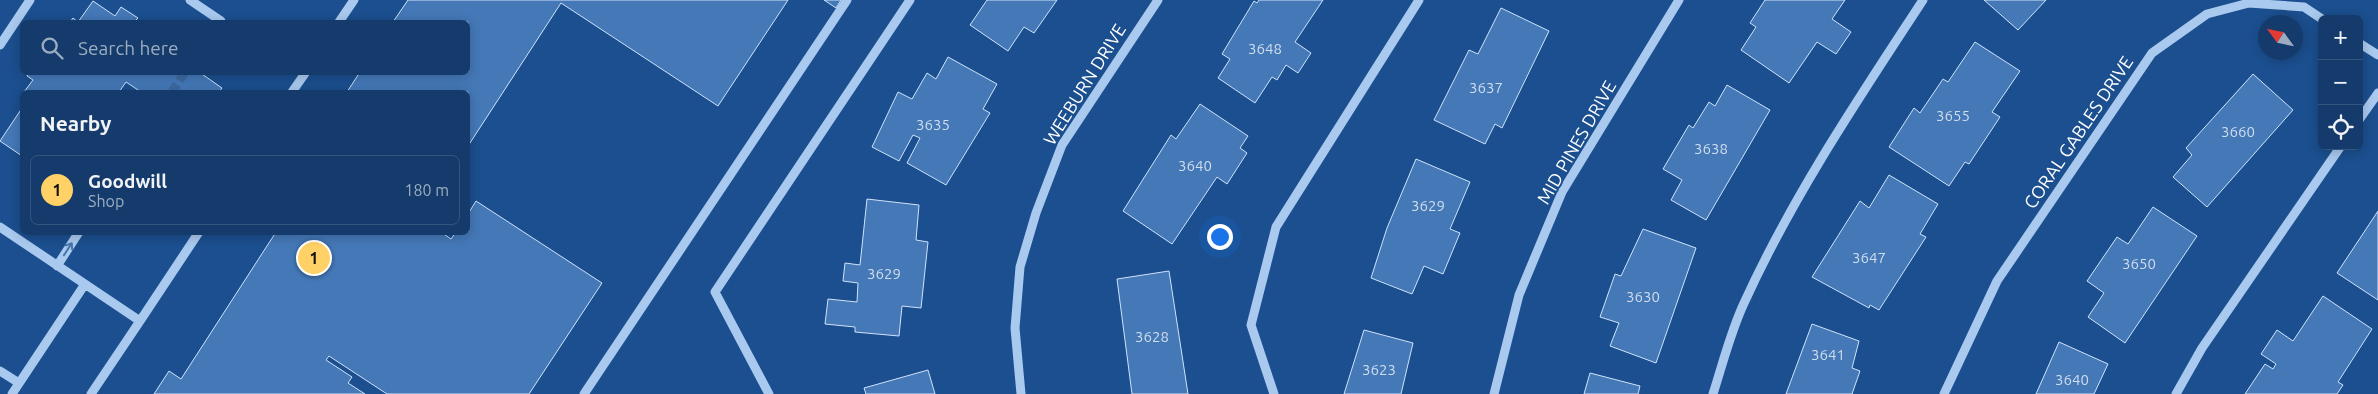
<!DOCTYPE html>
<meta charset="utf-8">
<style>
body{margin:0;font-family:Ubuntu,sans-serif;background:#1d4271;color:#f1f3f6}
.controls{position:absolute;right:15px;top:15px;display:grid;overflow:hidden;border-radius:8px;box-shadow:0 2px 12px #0003}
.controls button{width:45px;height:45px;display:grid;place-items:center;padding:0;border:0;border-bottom:1px solid #33557e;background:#143b6b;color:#f1f3f6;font:25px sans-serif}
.compass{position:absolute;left:2258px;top:15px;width:45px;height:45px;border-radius:50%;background:#143b6b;box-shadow:0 2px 12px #0003;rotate:303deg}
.you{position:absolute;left:1219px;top:236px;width:18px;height:18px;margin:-12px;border:4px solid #fff;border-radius:50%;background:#1a73e8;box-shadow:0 0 0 8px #1a73e833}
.badge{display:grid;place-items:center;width:32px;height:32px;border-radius:50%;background:#ffd166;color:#111;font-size:16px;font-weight:700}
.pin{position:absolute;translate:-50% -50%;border:2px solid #fff;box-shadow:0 1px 5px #0006}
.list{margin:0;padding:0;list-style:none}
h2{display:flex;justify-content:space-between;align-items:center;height:65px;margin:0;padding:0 20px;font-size:21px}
h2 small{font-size:16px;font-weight:400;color:#9dadc1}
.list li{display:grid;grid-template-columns:32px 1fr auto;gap:15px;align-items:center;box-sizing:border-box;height:70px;margin:0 10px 10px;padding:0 10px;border:1px solid #33557e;border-radius:8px}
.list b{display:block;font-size:19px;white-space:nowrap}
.list p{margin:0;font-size:16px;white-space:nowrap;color:#9dadc1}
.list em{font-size:16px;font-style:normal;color:#9dadc1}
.icon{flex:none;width:28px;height:28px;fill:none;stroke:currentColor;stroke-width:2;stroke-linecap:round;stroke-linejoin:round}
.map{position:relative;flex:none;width:2378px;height:394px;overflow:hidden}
.search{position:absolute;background:#143b6b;box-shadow:0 2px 12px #0003;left:20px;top:20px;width:450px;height:55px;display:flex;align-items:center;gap:12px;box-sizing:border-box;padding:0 18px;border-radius:8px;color:#9dadc1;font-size:19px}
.panel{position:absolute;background:#143b6b;box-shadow:0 2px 12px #0003;left:20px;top:90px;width:450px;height:145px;border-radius:8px}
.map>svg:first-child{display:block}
</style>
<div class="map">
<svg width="2378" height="394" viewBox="0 0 2378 394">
<rect width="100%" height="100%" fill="#1b4f8f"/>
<path fill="#4478b7" stroke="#cfe3fa" d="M408 0H788L718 106 561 3 468 146V92H347L360 72H468V22H393Z
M824 0H841L836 8Z
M987 0H1057L1034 33 1024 27 1008 51 970 25Z
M1259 0H1323L1295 42 1311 53 1298 73 1286 65 1277 80 1272 77 1255 103 1218 78 1230 59 1222 54 1254 1 1257 3Z
M1765 0H1845L1832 19 1851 32 1836 54 1817 42 1789 83 1741 50 1756 27 1750 23Z
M1984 0H2046L2018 30Z
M93 1 115 16 121 7 138 18 134 22H70L73 18 78 22Z
M1501 8 1549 31 1502 128 1495 124 1485 144 1434 120 1469 50 1478 54Z
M1975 42 2020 71 1992 112 2000 117 1969 164 1965 162 1949 186 1889 147 1914 108 1920 113 1943 79 1948 82Z
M948 57 997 84 983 109 990 113 946 185 907 163 920 138 913 135 899 161 872 147 898 92 912 99 927 73 936 79Z
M29 72H199L222 88 219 92H141L126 82 119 92H24L33 80 27 76Z
M2253 74 2293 110 2207 207 2173 177 2192 155 2186 148Z
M1727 85 1770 110 1706 220 1671 200 1682 180 1663 169 1689 125 1693 128 1709 102 1715 106Z
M1200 104 1248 136 1240 148 1247 153 1227 184 1217 177 1172 244 1123 211 1171 135 1176 139Z
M22 108V156L0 141Z
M1416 159 1470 182 1450 229 1460 233 1443 274 1424 266 1412 294 1371 278 1387 228Z
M1889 175 1938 204 1920 234 1926 237 1879 310 1870 305 1869 308 1812 277 1860 201 1869 208Z
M867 199 919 205 916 240 928 242 921 308 902 306 899 336 855 332V327L825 324 828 299 857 302 858 283 843 281 845 263 860 265Z
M476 201 602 283 529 394H387L329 356 326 360 352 377 348 383 365 394H154L169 371 181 379 276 232H441L451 239 456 232H468V214Z
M2153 207 2197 236 2125 343 2088 317 2104 293 2087 281 2117 237 2128 244Z
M2378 211V300L2337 273Z
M1643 229 1696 248 1656 363 1610 346 1619 323 1600 317 1615 274 1621 276Z
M1169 271 1188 394H1132L1117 279Z
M2323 296 2372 329 2338 382 2343 385 2337 394H2245L2265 364 2273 369 2276 364 2261 354 2277 330 2293 341Z
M1812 324 1859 341 1852 368 1860 371 1852 394H1786Z
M1364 330 1413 343 1401 394H1344Z
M2059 342 2108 364 2094 394H2036Z
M928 370 935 394H866L864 388Z
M1590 373 1640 386 1638 394H1584Z"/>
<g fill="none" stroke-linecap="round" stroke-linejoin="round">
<path stroke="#3d69a0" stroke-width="9" stroke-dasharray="9 4.5" stroke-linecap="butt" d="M172 92 185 72"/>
<path stroke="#a9c9ee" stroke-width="9" d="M190 0 221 21 219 22
M339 22 354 0
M2359 43 2378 55
M0 45 30 0
M292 92 306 72
M2359 120 2378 93
M0 227 140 321 91 394
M57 266 79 232
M140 321 199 232
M0 371 19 383
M12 394 85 284
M584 394 847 0
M769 394 715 292 910 0
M1021 394 1015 328 1020 267 1036 213 1062 145 1158 0
M1274 394 1251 325 1276 227 1419 0
M1494 394 1519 295 1562 192 1679 0
M1713 394C1723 363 1731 330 1745 301 1794 194 1859 98 1923 0
M1944 394 1997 281 2152 53 2207 14 2249 3 2304 7 2322 19
M2176 394 2202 348 2341 146"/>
</g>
<defs><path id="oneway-shaft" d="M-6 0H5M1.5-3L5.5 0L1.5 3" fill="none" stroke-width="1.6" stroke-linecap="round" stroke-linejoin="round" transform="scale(1.25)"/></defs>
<use stroke="#4674ac" href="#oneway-shaft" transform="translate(68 249) rotate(-57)"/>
<g text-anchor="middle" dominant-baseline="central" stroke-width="4" stroke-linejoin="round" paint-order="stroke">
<g font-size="15" fill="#d0dded">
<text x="1265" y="48">3648</text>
<text x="1486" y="87">3637</text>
<text x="1953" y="115">3655</text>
<text x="933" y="124">3635</text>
<text x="2238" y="131">3660</text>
<text x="1711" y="148">3638</text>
<text x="1195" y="165">3640</text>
<text x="1428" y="205">3629</text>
<text x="1869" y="257">3647</text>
<text x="2139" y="263">3650</text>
<text x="884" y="273">3629</text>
<text x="1643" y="296">3630</text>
<text x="1152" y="336">3628</text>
<text x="1828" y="354">3641</text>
<text x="1379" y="369">3623</text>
<text x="2072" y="379">3640</text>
</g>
<g font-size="18" fill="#fff" stroke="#1b4f8f">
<text transform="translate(1084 84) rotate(-58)">WEEBURN DRIVE</text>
<text transform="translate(2078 132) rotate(-56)">CORAL GABLES DRIVE</text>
<text transform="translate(1576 142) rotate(-60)">MID PINES DRIVE</text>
</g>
</g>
</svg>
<div class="controls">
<button>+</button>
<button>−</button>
<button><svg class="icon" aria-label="locate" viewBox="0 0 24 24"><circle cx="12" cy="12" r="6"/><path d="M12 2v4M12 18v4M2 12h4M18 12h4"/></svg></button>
</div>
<svg class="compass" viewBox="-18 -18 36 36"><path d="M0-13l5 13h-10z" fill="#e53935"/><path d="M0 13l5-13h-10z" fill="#9dadc1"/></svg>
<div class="you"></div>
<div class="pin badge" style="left:314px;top:258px">1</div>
<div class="search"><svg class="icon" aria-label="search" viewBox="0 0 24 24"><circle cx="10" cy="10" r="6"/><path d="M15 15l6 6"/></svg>Search here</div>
<section class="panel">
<h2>Nearby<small></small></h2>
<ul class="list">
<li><span class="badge">1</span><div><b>Goodwill</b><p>Shop</p></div><em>180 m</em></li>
</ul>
</section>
</div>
